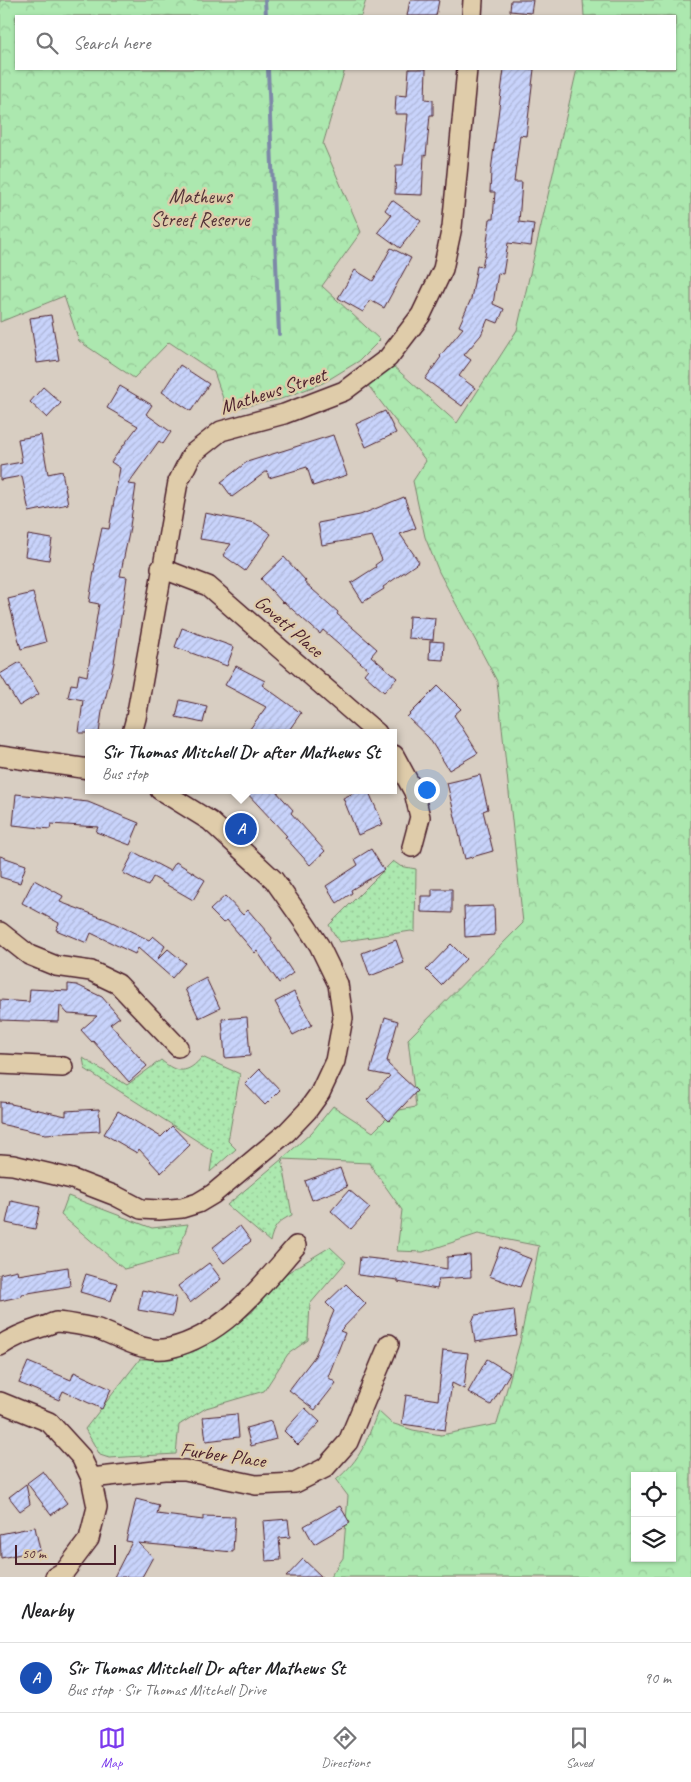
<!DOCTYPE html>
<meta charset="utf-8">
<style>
body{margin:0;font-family:Caveat,sans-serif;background:#f2f2f2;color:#202124}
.controls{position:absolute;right:15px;bottom:15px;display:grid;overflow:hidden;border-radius:0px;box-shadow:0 1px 4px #0004}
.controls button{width:45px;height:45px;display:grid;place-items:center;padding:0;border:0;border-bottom:1px solid #e0e0e0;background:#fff;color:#202124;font:25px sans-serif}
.scale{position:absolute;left:15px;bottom:12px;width:101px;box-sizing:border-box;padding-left:5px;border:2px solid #4a1f2b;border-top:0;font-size:14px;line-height:18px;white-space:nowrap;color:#4a1f2b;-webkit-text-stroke:4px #dfccaa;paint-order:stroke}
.you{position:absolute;left:426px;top:789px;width:18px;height:18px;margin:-12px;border:4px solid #fff;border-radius:50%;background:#1a73e8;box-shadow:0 0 0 8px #1a73e833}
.badge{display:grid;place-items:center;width:32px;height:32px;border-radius:50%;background:#7c3aed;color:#fff;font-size:16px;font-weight:700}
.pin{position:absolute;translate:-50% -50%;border:2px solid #fff;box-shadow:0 1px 5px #0006}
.popup{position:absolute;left:85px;top:729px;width:312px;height:65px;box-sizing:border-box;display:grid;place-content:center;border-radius:0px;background:#fff;filter:drop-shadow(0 1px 4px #0005);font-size:16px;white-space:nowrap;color:#757577}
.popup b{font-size:19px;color:#202124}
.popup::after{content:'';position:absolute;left:50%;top:100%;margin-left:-10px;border:10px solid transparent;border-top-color:#fff}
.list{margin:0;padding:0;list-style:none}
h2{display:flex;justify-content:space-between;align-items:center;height:65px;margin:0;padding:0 20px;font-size:21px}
h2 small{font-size:16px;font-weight:400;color:#757577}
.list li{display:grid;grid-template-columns:32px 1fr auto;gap:15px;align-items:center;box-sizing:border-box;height:70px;padding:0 20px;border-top:1px solid #e0e0e0}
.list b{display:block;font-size:19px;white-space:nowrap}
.list p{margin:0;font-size:16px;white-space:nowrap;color:#757577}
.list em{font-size:16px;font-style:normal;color:#757577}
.icon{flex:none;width:28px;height:28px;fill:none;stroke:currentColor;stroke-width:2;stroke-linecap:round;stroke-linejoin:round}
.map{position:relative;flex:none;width:691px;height:1577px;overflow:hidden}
.search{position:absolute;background:#fff;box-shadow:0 1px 4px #0004;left:15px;right:15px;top:15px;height:55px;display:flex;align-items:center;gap:12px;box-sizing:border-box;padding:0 18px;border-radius:0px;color:#757577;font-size:19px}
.sheet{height:135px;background:#fff}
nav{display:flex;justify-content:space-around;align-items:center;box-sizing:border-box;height:70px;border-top:1px solid #e0e0e0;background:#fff;font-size:14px;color:#757577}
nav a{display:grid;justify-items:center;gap:2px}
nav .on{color:#7c3aed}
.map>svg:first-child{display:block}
</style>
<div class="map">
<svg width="691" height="1577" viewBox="0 0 691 1577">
<defs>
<pattern id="grass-dots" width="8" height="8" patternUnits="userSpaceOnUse" patternTransform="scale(1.25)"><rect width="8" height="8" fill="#ace8af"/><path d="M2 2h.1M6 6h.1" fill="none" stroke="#96c797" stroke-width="1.8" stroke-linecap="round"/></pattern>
<pattern id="forest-crowns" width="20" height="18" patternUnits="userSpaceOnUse" patternTransform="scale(1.25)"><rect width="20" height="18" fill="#ace8af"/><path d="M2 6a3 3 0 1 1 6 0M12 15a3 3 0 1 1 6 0" fill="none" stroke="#96c797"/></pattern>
<pattern id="building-hatch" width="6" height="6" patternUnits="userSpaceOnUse" patternTransform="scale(1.25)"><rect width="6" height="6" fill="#c8d3fb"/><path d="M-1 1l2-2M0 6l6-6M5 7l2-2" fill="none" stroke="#adb5d7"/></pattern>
</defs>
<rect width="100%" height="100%" fill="#d8cec2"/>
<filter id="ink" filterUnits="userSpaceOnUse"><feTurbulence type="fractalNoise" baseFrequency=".02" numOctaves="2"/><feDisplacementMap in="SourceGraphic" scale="10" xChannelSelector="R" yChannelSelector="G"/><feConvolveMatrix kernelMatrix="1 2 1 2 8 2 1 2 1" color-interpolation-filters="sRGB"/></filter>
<g filter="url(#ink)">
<path fill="url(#grass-dots)" stroke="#7b846d" d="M393 861 400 866 416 869 415 932 411 931 339 942 329 925Z
M202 1057 240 1074 228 1141 236 1149 210 1172 213 1151 85 1069 83 1058 127 1085 161 1060C177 1074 188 1074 202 1057Z
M282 1159 292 1215C278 1221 273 1228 270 1242L227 1205Z
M330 1247 346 1262 310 1304 308 1340 288 1354 264 1391 206 1408 179 1425 176 1454 109 1458 100 1455 85 1429 140 1359H171L197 1350 225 1332 252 1312 272 1288 287 1273Z"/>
<path fill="url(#forest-crowns)" stroke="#7b846d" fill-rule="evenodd" d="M0 0H366L361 16H16V69H345L323 144 361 232 322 286 380 340 359 361 323 383 281 399 227 410 214 372 169 342 134 378 79 341 64 296 0 322Z
M583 0H691V1577H330L343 1558 348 1496 336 1480C362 1458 366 1442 378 1411L391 1423 413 1430 441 1435 497 1424 520 1342 539 1246 478 1234 423 1252 397 1251 402 1210 369 1163 282 1159 312 1132 333 1106 373 1132 394 1111 416 1107 408 1039 523 923 497 681 439 572 425 537 413 481 426 461 367 384 392 365 457 423 517 330 577 69H675V16H584ZM635 1476H672V1558H635Z
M68 1196 152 1228 188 1224 177 1255 124 1269 61 1215Z"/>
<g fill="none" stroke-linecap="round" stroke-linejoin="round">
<path stroke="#7d89a8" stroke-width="4" d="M265 0 266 16
M268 69 279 334"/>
</g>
<path fill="url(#building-hatch)" stroke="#4a1f2b" d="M410 0H439L436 16H407Z
M511 0H533L531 13 510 11Z
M409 69H426L425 99 433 100V115H430L426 156 424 155 422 195 395 194 396 165H403L408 114H395L396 95 407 96Z
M504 69H534L526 136 520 135 514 182H522L519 222 534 224 531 246 508 243 503 274 498 273 493 304 504 309 498 323 488 319 481 335 464 355 471 360 459 376 475 388 462 406 425 379 441 357 440 356 463 328 459 326 471 299 477 266 482 267 484 257H485L490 219H493L495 192H490L491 171Z
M392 200 421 221 400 248 378 232 391 215 385 210Z
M391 248 411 258 384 308 370 300 363 312 338 298 355 270 373 281Z
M51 315 59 360 37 363 30 318Z
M180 365 209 384 191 411 162 392Z
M120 386 152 405 146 414 171 432 163 444 159 441 128 484 136 485 129 533 120 576 127 577 114 663 104 704H103L99 733H79L83 700 68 697 71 684 77 685 79 674 87 676 99 604 89 602 95 565H94L102 528 109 529 120 468 111 462 138 426 107 408Z
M43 387 61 403 47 418 30 402Z
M385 411 396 433 366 447 356 424Z
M41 435 48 474 62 471 68 504 29 512 22 476 0 480V466L22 462 18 439Z
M333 435 347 475 313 486 307 467 269 478 267 471 232 497 221 482 247 462Z
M404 497 416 528 400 534 419 562 383 587 384 589 363 602 351 583 376 567 375 565 382 560 372 536 322 545 318 523 360 515Z
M205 513 255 523 271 534 245 571 223 555 231 544 200 539Z
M28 535 52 539 49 560 25 556Z
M284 557 306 581 304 582 338 612 337 614 377 649 371 656 397 678 384 692 364 674 368 669 323 630 320 634 284 602 283 603 261 579Z
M33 593 46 642 21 649 8 599Z
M409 616 435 618 433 640 408 638Z
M182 628 234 647 227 666 175 647Z
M430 641 444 642 443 660 429 659Z
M20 662 39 694 19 706 0 674Z
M236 666 265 681 262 685 301 713 287 733H247L266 707 225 685Z
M438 686 461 709 454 715 478 753 449 770 429 738 407 717Z
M180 700 207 706 203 723 176 717Z
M480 775 488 809 483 811 493 851 465 859 447 783Z
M244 790H275L293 810 291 813 325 851 310 865 285 837 287 836Z
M360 790H368L383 824 358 835 343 798Z
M16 794 88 802 139 823 130 845 96 832 98 827 51 824 50 829 13 825Z
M371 849 384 870 351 890 352 893 337 903 326 886 358 865 355 859Z
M134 852 170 871 176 862 205 880 193 900 153 877 148 886 123 873Z
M0 856 26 865 20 883 0 877Z
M34 880 63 896 60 902 108 920 149 940 153 936 165 946 157 960 168 949 185 963 172 978 138 948 135 954 91 933 87 943 56 930 59 923 22 903Z
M432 889H452V913L421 912V896H432Z
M225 896 243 915 248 910 272 938 271 940 293 973 279 983 257 951 255 953 227 920 223 923 210 910Z
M494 906 495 935 465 937 464 907Z
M396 940 404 963 370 976 362 953Z
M451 944 466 959 441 985 426 970Z
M206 978 220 1008 199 1018 185 989Z
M68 984 77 985 102 997 120 1018H118L110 1024 147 1066 129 1082 93 1041 92 1042 81 1030 97 1016 68 1014 60 1005 59 1022 0 1020V1000L29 1002 30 989 68 991Z
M294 992 312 1025 293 1035 275 1002Z
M247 1017 250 1056 225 1058 222 1019Z
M385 1017 398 1021 387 1061H388V1064L417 1091 389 1121 367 1100 390 1076 370 1072Z
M260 1069 280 1090 265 1105 245 1084Z
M0 1102 11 1103V1104L66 1116V1111L99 1109 100 1131 45 1134 0 1124Z
M118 1111 161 1137 172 1126 190 1145 161 1173 139 1149 137 1153 104 1134Z
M340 1168 347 1187 312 1200 305 1181Z
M349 1190 370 1208 351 1229 331 1211Z
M11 1201 40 1207 35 1229 6 1223Z
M240 1226 251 1241 224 1263 212 1248Z
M500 1247 531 1259 520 1287 489 1276Z
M470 1255 471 1277 439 1279 437 1289 398 1282V1280L358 1275 360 1257 402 1262V1261L447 1269V1257Z
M209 1263 221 1279 190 1303 178 1286Z
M68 1267 70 1286 22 1294V1296L0 1301V1274L17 1270 18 1275Z
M86 1274 117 1283 111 1301 80 1292Z
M346 1284 366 1304 340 1331 345 1333 328 1377 336 1383 315 1410 289 1390 315 1356 334 1311 326 1303Z
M142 1290 176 1297 173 1316 138 1310Z
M514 1310 517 1336 475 1342 472 1322 475 1315Z
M443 1350 468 1353 464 1389 452 1383 445 1430 402 1424 406 1395 438 1400Z
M487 1359 510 1373 491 1405 468 1392Z
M28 1362 71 1380 74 1372 111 1389 102 1409 63 1391 59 1400 19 1383Z
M305 1408 320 1422 298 1445 284 1431Z
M237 1414 239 1437 206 1441 203 1417Z
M271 1421 276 1439 251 1446 246 1428Z
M43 1471 67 1503 51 1515 27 1483Z
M26 1484 30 1504 20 1511 9 1497Z
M136 1499 159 1505 157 1514 203 1520V1516L235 1517 233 1552 138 1543 153 1557 142 1577H114L132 1542 126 1541Z
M340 1506 350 1523 314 1544 304 1526Z
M288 1519 290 1537 279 1538 281 1560 266 1561 263 1521Z
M35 1527 40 1550 1 1558 0 1534Z
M303 1559 322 1577H286Z"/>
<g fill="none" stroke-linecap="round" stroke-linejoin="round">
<g stroke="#4a1f2b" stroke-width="22">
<path id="minor" d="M472 16 473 0
M161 568 208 586 377 733
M132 733 136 718 178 482 192 454 221 431 284 414 344 391 388 358 421 315 443 269 452 227 467 69
M394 755 414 792 420 817 412 847
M0 756 89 769
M0 932 29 955 56 966 91 971 118 984 178 1047
M0 1064 63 1067
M0 1164 13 1165 72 1179 116 1196 141 1209 159 1210 182 1208 198 1203 213 1194 287 1132 307 1111 320 1093 335 1061 343 1018 338 984 319 945 303 921 274 880 210 821 160 790
M0 1346C13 1337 26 1332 42 1327 46 1326 52 1323 56 1322 63 1322 91 1327 98 1329 122 1338 144 1354 170 1348 225 1335 261 1286 296 1246
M0 1402 49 1422 81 1457 91 1478 97 1507 89 1539 65 1571 55 1577
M91 1478 164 1470H185L256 1485 295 1483 325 1468 348 1442 389 1344"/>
</g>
<use href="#minor" stroke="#dfccaa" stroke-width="19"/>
</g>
</g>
<g text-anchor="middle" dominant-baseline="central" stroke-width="4.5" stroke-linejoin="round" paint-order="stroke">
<g font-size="20" fill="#543338" stroke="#dfccaa">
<text x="200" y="196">Mathews<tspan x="200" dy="23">Street Reserve</tspan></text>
</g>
<g font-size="20" fill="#4a1f2b" stroke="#dfccaa">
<text transform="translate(273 391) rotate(-18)">Mathews Street</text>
<text transform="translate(289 626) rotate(41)">Govett Place</text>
<text transform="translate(223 1455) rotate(8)">Furber Place</text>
</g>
</g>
</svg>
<div class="controls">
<button><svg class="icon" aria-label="locate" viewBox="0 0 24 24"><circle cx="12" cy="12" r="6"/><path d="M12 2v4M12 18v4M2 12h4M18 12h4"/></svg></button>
<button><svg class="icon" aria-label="layers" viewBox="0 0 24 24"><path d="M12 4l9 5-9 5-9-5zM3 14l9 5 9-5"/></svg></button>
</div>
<div class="scale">50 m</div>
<div class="you"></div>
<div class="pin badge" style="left:241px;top:829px;background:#1a4fb4">A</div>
<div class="popup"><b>Sir Thomas Mitchell Dr after Mathews St</b>Bus stop</div>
<div class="search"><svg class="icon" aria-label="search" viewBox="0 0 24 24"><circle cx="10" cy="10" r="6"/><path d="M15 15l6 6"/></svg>Search here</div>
</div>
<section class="sheet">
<h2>Nearby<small></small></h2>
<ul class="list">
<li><span class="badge" style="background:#1a4fb4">A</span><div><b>Sir Thomas Mitchell Dr after Mathews St</b><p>Bus stop · Sir Thomas Mitchell Drive</p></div><em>90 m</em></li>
</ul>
</section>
<nav>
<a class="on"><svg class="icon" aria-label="map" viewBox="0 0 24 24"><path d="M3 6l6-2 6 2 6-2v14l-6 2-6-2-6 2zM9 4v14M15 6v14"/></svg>Map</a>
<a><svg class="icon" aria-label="directions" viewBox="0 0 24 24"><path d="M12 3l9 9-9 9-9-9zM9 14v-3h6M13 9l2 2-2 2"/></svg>Directions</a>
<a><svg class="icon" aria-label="saved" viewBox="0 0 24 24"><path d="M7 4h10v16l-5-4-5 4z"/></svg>Saved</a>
</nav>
